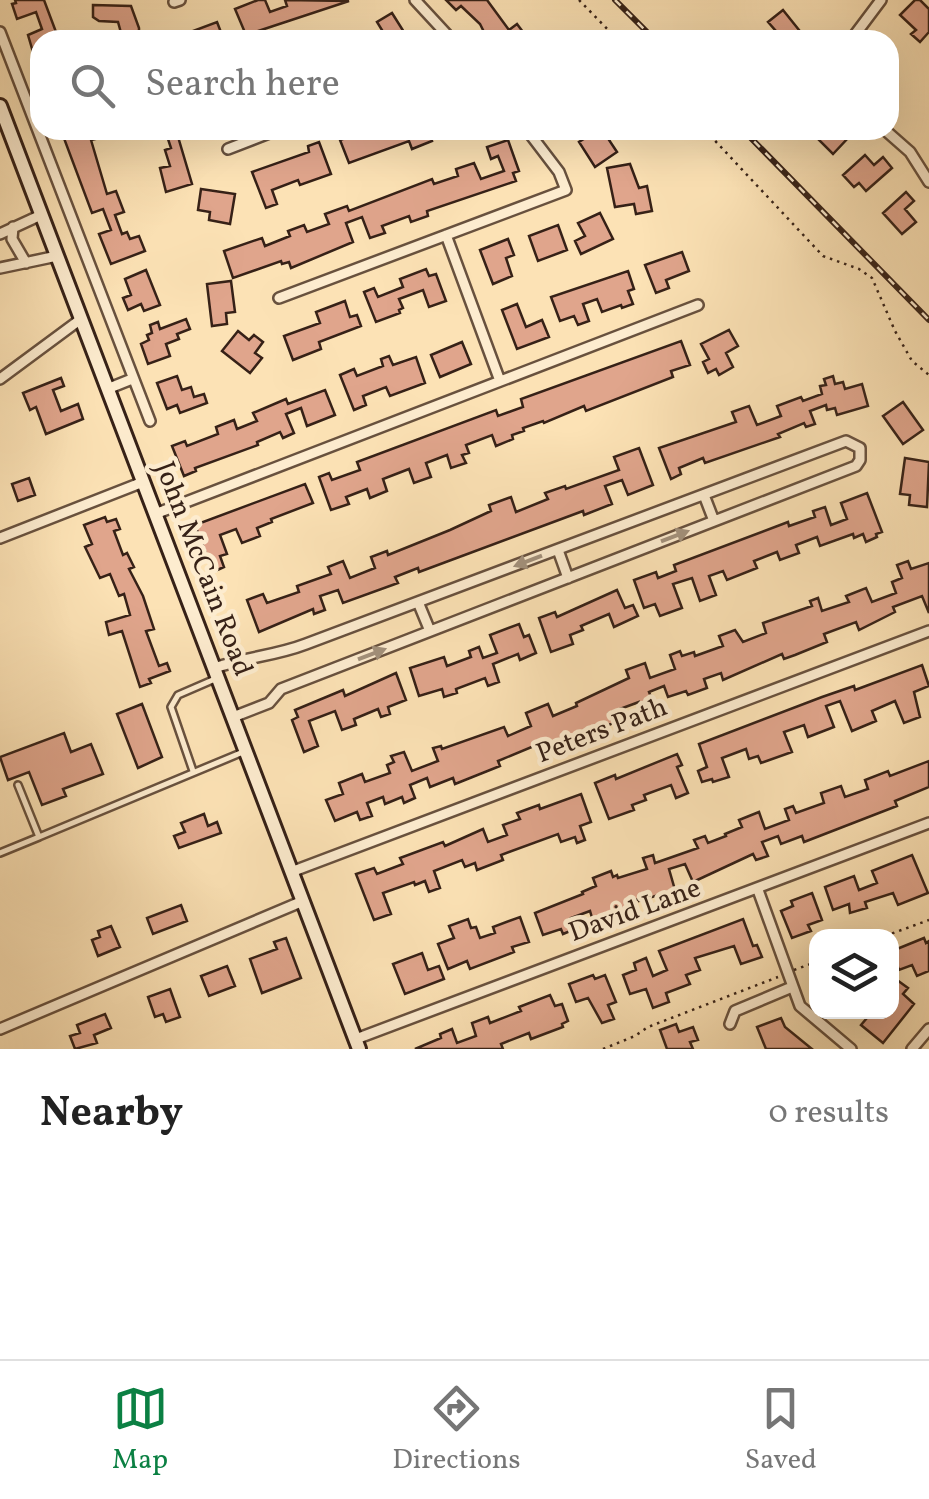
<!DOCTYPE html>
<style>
body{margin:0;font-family:Vollkorn,serif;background:#f2f2f2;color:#222}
.controls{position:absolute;right:30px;bottom:30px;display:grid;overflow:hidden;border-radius:20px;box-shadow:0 10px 40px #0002}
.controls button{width:90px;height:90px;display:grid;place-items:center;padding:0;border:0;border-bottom:2px solid #e0e0e0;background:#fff;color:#222;font:50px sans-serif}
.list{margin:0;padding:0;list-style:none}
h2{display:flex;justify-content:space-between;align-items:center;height:130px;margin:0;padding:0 40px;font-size:42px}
h2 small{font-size:32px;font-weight:400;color:#767676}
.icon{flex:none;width:55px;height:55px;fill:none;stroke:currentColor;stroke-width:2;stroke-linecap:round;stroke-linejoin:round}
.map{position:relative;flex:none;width:929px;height:1049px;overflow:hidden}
.search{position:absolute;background:#fff;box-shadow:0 10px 40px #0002;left:30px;right:30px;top:30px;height:110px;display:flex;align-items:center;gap:25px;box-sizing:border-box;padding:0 35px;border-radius:30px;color:#767676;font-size:38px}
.sheet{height:310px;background:#fff}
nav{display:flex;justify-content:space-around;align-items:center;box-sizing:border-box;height:140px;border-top:2px solid #e0e0e0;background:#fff;font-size:28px;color:#767676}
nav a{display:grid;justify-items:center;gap:5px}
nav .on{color:#0b8043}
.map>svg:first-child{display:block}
</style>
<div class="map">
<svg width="929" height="1049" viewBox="0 0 929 1049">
<rect width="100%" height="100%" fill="#fce2b5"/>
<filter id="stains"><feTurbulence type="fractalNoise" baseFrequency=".002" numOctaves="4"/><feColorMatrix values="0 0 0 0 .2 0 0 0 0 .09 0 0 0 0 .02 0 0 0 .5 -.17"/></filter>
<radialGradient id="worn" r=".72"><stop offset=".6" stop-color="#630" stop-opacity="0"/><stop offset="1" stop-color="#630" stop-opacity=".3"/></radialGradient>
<path fill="#e0a58c" stroke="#362117" stroke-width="2.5" d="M15 0H44L59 40H40V76L28 35 42 29 36 12 17 19 12 4 16 3Z
M258 0H265L270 12 287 6 285 0 349 1 246 35 235 9Z
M446 0H487L509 30 517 24 529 40H488L480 24 461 6 456 10Z
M915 0H920L929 9V32L920 42 911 34 916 30 900 15Z
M93 5 131 6 139 28V40H123L118 22 99 21 93 17Z
M783 10 807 40H764L775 30 768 22Z
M392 13 409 40H388L377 22Z
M217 22 224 40H196L193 31Z
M69 130H92L95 139 91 140 107 194 116 191 124 212 115 215 122 234 127 232 130 239 139 236 145 251 111 264 99 234 111 230 103 209 92 213 62 133Z
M165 130H176L192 184 166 192 160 168 170 166 165 150 171 148Z
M368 130H428L432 141 412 149 409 141 349 163 340 140Z
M598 130H610L614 137 609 140 617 152 595 167 579 142Z
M826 130H840L848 138 833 154 818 139Z
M508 140 519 171 513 173 516 181 427 211 428 216 411 222 409 216 382 226 385 233 370 238 362 217 346 223 353 242 291 268 289 262 282 264 281 261 233 278 224 251 262 238 265 246 290 236 288 231 304 225 307 232 329 224 325 214 347 206 349 211 432 179 434 184 458 176 456 169 474 163 481 179 504 171 498 156 491 159 487 147Z
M319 142 331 174 300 185 298 180 272 190 277 204 266 208 252 172 309 152 308 146Z
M865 155 874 165 883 157 892 168 866 191 859 183 854 187 843 175Z
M630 164 639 188 647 186 652 211 636 214 634 204 615 207 607 168Z
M201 189 235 194 230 224 209 220 210 212 198 210Z
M906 192 914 201 905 209 916 222 902 234 883 213Z
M600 213 613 239 581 254 575 241 585 236 578 223Z
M558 225 567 250 538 261 529 236Z
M508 239 514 255 506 258 512 276 493 284 480 250Z
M682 252 689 271 666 280 669 288 656 293 645 265Z
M426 269 429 276 436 274 446 301 429 307 423 290 399 299 403 308 399 310 400 313 376 322 364 292 374 288 378 297 403 287 400 279Z
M146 270 160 305 144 311 141 304 128 310 123 298 131 295 125 279Z
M628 271 634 289 628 291 633 304 622 308 621 305 602 312 597 299 583 304 589 321 578 325 574 316 560 321 551 297Z
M231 281 235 312 226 313 227 324 212 326 207 284Z
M345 301 350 317 357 315 361 326 319 342 321 349 293 360 284 336 320 323 316 312Z
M517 304 526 327 542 320 549 337 517 349 502 310Z
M186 319 190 329 177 334 179 339 166 344 170 356 148 364 141 344 149 340 147 335 152 333 150 325 158 322 160 329Z
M729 330 738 346 726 353 733 367 719 375 716 369 708 373 703 362 709 359 701 344Z
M238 331 249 340 254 335 263 342 255 353 262 358 250 373 222 351Z
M681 341 690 365 671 371 673 377 586 411 584 406 544 423 543 421 523 428 524 431 512 435 513 439 496 446 492 435 466 445 469 453 462 455 466 463 451 468 447 455 426 463 431 477 414 483 409 469 383 479 387 491 370 498 367 489 346 497 349 504 331 510 319 477 329 473 332 480 360 470 357 462 496 410 498 416 523 407 521 399Z
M462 342 471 364 440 377 431 355Z
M389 356 393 365 416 357 425 383 390 396 386 387 363 396 366 405 354 410 340 375 354 369 357 376 383 366 381 359Z
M177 376 182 390 191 387 194 397 204 394 207 403 180 413 177 405 167 409 157 383Z
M833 376 835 384 843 382 845 389 862 384 868 406 837 415 835 408 827 410 826 405 810 411 815 424 806 427 804 423 778 434 780 437 705 463 703 458 679 468 681 474 671 479 659 448 736 422 732 412 749 406 757 425 781 416 777 406 801 397 803 401 822 394 820 386 826 385 824 379Z
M61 378 64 386 53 390 61 411 78 404 83 419 46 434 36 407 30 410 23 393Z
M325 390 335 415 307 426 301 408 286 414 294 433 283 438 280 432 257 442 258 445 195 468 196 471 184 476 172 446 185 441 187 446 218 434 216 427 234 420 237 429 257 421 253 413 286 399 288 404Z
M903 402 923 430 903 444 883 416Z
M639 448 653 485 628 495 622 480 605 486 612 504 584 515 583 511 419 572 418 568 395 577 398 583 343 603 338 590 320 596 325 610 314 614 313 609 259 632 247 600 263 594 267 603 299 592 297 586 331 574 328 567 343 561 350 578 375 568 371 557 387 551 388 555 450 530 491 511 489 505 511 497 516 512 548 499 545 493 565 486 566 489 619 470 614 457Z
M905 458 929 462 927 507 909 505 910 495 900 494Z
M29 478 35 495 18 501 12 484Z
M305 484 313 503 271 519 272 522 257 528 260 536 242 543 236 529 220 535 227 554 220 556 224 567 213 572 195 525Z
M867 493 882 532 876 534 877 537 866 542 863 534 854 538 853 534 820 546 817 537 796 545 799 553 780 560 777 552 754 561 757 568 727 580 723 571 709 576 716 595 700 601 692 578 673 584 682 608 660 616 655 604 644 608 634 580 656 572 658 578 676 571 674 565 788 522 789 526 815 517 813 511 825 507 831 525 847 519 841 503Z
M105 517 107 522 116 519 120 529 114 531 123 555 127 553 134 567 129 569 143 596 154 629 146 631 159 666 167 663 170 671 149 679 151 683 140 687 122 631 109 635 106 622 130 615 124 594 119 596 110 574 100 578 85 547 92 544 84 525Z
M908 561 911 569 929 563V613L922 596 893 607 895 612 859 630 856 622 824 634 827 642 795 655 784 659 782 654 723 680 721 673 704 679 707 688 688 695 686 691 668 697 664 686 649 692 655 708 642 712 639 702 609 713 613 723 593 732 591 728 548 747 546 741 498 761 500 766 455 784 453 778 430 787 427 778 410 785 415 798 404 803 402 797 385 804 383 797 367 803 372 816 360 820 357 812 335 821 326 800 343 794 339 783 362 774 365 782 390 773 387 765 394 762 391 756 404 752 412 771 438 761 433 748 441 746 442 749 504 727 508 736 531 726 526 713 548 704 553 716 577 706 576 703 629 678 626 670 645 663 650 678 675 669 670 655 680 651 682 656 694 652 695 656 723 646 719 636 735 630 743 642 766 633 763 623 812 606 810 601 818 598 822 611 849 602 846 596 866 588 872 602 896 593 892 582 902 578 897 565Z
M617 590 625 608 633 605 638 616 614 627 609 614 581 626 583 630 570 635 573 644 551 652 539 618 555 612 557 617Z
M519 624 524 637 529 635 536 653 520 660 518 654 493 664 499 682 488 686 485 678 456 689 457 693 444 697 442 689 419 696 410 668 444 657 447 666 471 657 469 651 479 647 483 658 497 653 490 635Z
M922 665 929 686 914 692 920 717 904 723 895 701 872 711 876 721 852 731 840 701 826 706 834 727 808 737 804 725 784 732 792 752 761 763 758 756 749 759 746 749 722 758 729 777 713 782 712 779 702 782 698 771 707 767 699 744 822 697 854 686 855 690Z
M396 673 406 700 388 707 390 714 381 717 378 709 354 719 356 725 342 730 335 711 309 721 318 746 304 752 292 720 298 717 295 710 343 690 345 696Z
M142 704 162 757 138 768 117 714Z
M64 733 71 752 91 744 103 774 63 789 66 796 42 805 29 772 8 780 0 757Z
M677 754 682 765 677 767 688 793 676 798 671 785 644 795 646 800 632 805 634 810 609 819 595 783 615 775 616 779Z
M929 761V787L895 801 897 806 804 842 802 836 781 844 778 836 762 842 768 856 756 860 753 854 693 882 685 864 669 869 675 890 639 901 638 899 626 904 627 908 593 921 590 911 571 918 575 929 563 934 561 929 543 935 535 913 583 894 582 892 596 886 593 878 611 871 613 877 617 875 618 878 647 869 643 858 653 855 655 863 698 848 694 840 705 836 708 843 726 836 725 834 742 827 739 820 759 812 765 829 789 820 785 809 793 806 796 813 824 803 821 793 841 786 845 797 868 789 865 780 888 771 890 776Z
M581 794 591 822 580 826 585 840 577 843 575 837 561 842 558 834 501 855 503 860 477 870 475 863 465 867 462 860 434 871 440 888 429 892 425 881 415 885 414 882 383 893 391 914 374 920 356 874 374 868 377 874 403 864 400 858 443 842 445 846 483 829 488 842 507 835 503 825 520 819 517 813 539 805 540 809Z
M204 814 208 826 217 822 221 833 179 848 174 836 185 832 181 823Z
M912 855 928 893 898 905 893 893 865 902 867 908 850 913 849 904 833 910 825 887 854 876 859 890 877 883 872 871Z
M812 893 822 920 808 925 811 931 792 938 781 911 793 906 791 901Z
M181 905 187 921 153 934 147 918Z
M520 917 529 942 512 947 514 952 470 969 467 961 448 969 438 944 454 938 449 926 468 919 471 928 476 927 480 938 495 933 493 927Z
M743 919 753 946 757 945 762 957 741 964 734 946 695 958 700 970 686 975 690 984 666 993 669 1002 653 1008 646 989 630 994 623 975 636 970 634 963 646 958 653 976 667 970 659 951Z
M111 926 120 947 98 956 92 940 100 937 98 931Z
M286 938 301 978 262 993 250 959 277 949 274 942Z
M924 938 926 943 929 941V971L917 976 912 965 899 970 892 951Z
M422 953 428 970 439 966 444 979 405 994 393 964Z
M227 966 235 986 209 996 201 976Z
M593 975 595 979 605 975 616 1002 608 1005 614 1019 602 1023 588 998 576 1002 569 984Z
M897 980 908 988 903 994 914 1004 883 1043 861 1025 872 1012H892V987Z
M170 989 180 1017 166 1022 163 1014 155 1017 148 997Z
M550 995 555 1006 562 1004 568 1021 562 1024 563 1027 531 1039 529 1033 501 1044 503 1049H415L441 1038 440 1034 452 1029 457 1043 476 1036 472 1023 488 1017 490 1023 521 1011 519 1007Z
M105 1014 111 1028 94 1035 97 1043 75 1049 70 1036 80 1033 77 1025Z
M781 1018 785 1027 812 1049H766L757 1027Z
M676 1024 679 1032 693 1027 698 1040 690 1042 693 1049H667L660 1030Z"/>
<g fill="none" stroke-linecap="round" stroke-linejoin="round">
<g stroke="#68513e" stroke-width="10">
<path id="lane" d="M193 771 171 707 178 695 215 679
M18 785 39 837 243 752
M0 853 39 837"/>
</g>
<g stroke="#68513e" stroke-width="14">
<path id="street" d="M415 0 452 40
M174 2 180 0
M0 32 150 421
M851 40 881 0
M885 130 910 152 929 182
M228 149 277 130
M13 227 12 239 26 263
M0 234 41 215
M446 235 500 381
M0 268 57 256
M279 298 566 190 559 172 527 130
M0 379 81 319
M107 389 132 379
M704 495 714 521
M155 514 698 305
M0 538 143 482
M558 550 568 578
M418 602 430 631
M214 668C246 657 275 656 306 644L846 441 860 448V460L856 466 281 689 269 703 233 717
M291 872 929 631
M758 890 800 1006 851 1049
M730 1024 735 1011 792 987
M0 1029 303 901
M356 1039 929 823
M912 1049 929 1029"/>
</g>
<g stroke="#362117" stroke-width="18">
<path id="secondary" d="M0 106 359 1049"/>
</g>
<path stroke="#362117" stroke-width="2.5" stroke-dasharray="2.5 5" stroke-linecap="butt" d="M579 0 618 40
M705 130 823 256 859 269 872 278 895 331 912 361 929 375
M885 936 929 920
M794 970 816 962
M603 1049 635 1036 648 1027 778 977"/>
<use href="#lane" stroke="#fdeccf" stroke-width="5"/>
<use href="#street" stroke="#fdeccf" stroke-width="9"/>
<use href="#secondary" stroke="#fdeccf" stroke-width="12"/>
<g stroke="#362117" stroke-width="6">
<path id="rail" d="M615 0 655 40
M743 130 929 320"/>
</g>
<use href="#rail" stroke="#fdeccf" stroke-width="2.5" stroke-dasharray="8" stroke-linecap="butt"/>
</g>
<defs><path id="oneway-solid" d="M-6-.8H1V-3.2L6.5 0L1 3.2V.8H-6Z" transform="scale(2.5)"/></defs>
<g fill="#a3917c">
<use href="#oneway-solid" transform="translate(675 536) rotate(-21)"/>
<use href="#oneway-solid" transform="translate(528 561) rotate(159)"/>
<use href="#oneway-solid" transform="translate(372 654) rotate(-21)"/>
</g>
<g text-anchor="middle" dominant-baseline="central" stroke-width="9" stroke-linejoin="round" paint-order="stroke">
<g font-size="28" fill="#362117" stroke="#fdeccf">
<text transform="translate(203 569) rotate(69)">John McCain Road</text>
<text transform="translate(602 731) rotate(-21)">Peters Path</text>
<text transform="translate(635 911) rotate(-20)">David Lane</text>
</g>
</g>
<rect width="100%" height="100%" filter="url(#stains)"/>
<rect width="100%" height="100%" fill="url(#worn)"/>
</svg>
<div class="controls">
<button><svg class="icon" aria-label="layers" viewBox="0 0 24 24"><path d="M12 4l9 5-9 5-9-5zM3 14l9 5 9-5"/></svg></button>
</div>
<div class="search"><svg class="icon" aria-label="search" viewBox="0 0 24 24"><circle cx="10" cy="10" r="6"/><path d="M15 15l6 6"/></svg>Search here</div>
</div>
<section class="sheet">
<h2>Nearby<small>0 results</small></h2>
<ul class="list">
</ul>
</section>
<nav>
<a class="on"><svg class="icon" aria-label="map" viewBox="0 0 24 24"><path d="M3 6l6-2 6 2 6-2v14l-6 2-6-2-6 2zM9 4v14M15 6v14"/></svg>Map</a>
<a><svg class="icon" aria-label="directions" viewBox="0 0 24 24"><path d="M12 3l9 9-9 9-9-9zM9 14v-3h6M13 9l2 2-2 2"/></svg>Directions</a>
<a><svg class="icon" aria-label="saved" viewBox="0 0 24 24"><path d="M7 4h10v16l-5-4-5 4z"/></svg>Saved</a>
</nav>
